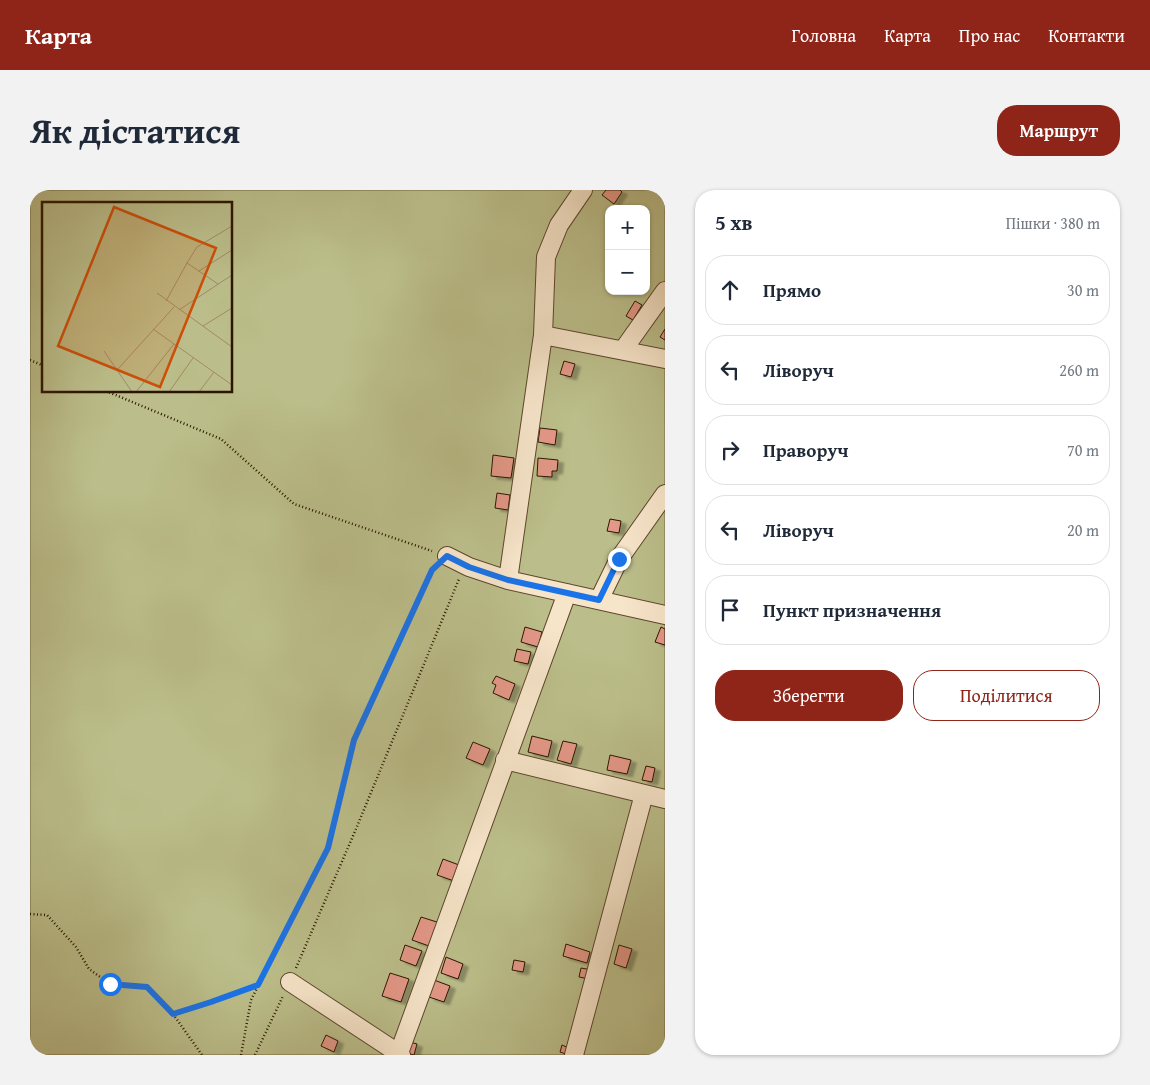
<!DOCTYPE html>
<html lang="uk">
<meta charset="utf-8">
<style>
body{margin:0;font-family:"Gentium Book Plus",serif;background:#f2f2f3;color:#1f2937}
.controls{position:absolute;right:15px;top:15px;display:grid;overflow:hidden;border-radius:10px;box-shadow:0 1px 4px #0004}
.controls button{width:45px;height:45px;display:grid;place-items:center;padding:0;border:0;border-bottom:1px solid #e0e1e3;background:#fff;color:#1f2937;font:25px sans-serif}
.stop{position:absolute;width:15px;height:15px;margin:-11px;border:4px solid #1a73e8;border-radius:50%;background:#fff}
.stop.end{background:#1a73e8;border-color:#fff;box-shadow:0 1px 5px #0008}
.list{margin:0;padding:0;list-style:none}
h2{display:flex;justify-content:space-between;align-items:center;height:65px;margin:0;padding:0 20px;font-size:21px}
h2 small{font-size:16px;font-weight:400;color:#747a83}
.list li{display:grid;grid-template-columns:32px 1fr auto;gap:15px;align-items:center;box-sizing:border-box;height:70px;margin:0 10px 10px;padding:0 10px;border:1px solid #e0e1e3;border-radius:20px}
.list b{display:block;font-size:19px;white-space:nowrap}
.list em{font-size:16px;font-style:normal;color:#747a83}
.actions{display:flex;gap:10px;padding:15px 20px}
.actions a{flex:1;padding:11px 0;border:1px solid #8f2418;border-radius:20px;text-align:center;font-size:18px;color:#8f2418}
.actions .main{background:#8f2418;color:#fff}
.icon{flex:none;width:28px;height:28px;fill:none;stroke:currentColor;stroke-width:2;stroke-linecap:round;stroke-linejoin:round}
.map{position:relative;flex:none;width:635px;height:865px;overflow:hidden;border-radius:20px}
header{display:flex;align-items:center;gap:30px;box-sizing:border-box;height:70px;padding:0 25px;background:#8f2418;color:#fff}
header strong{font-size:24px}
nav{display:flex;gap:28px;margin-inline-start:auto;font-size:18px}
.intro{display:flex;align-items:center;justify-content:space-between;box-sizing:border-box;height:120px;padding:0 30px}
h1{margin:0;font-size:35px}
.button{padding:12px 22px;border-radius:20px;background:#8f2418;color:#fff;font-size:18px;font-weight:700}
main{display:flex;gap:30px;padding:0 30px}
aside{flex:1;background:#fff;border-radius:20px;box-shadow:0 1px 4px #0004}
.map>svg:first-child{display:block}
</style>
<header>
<strong>Карта</strong>
<nav><a>Головна</a><a>Карта</a><a>Про нас</a><a>Контакти</a></nav>
</header>
<div class="intro"><h1>Як дістатися</h1><a class="button">Маршрут</a></div>
<main>
<div class="map">
<svg width="635" height="865" viewBox="0 0 635 865">
<defs>
<filter id="shadow"><feDropShadow dx="5.5" dy="3" stdDeviation="1" flood-color="#0004"/></filter>
</defs>
<rect width="100%" height="100%" fill="#f2d7ae"/>
<filter id="stains"><feTurbulence type="fractalNoise" baseFrequency=".004" numOctaves="4"/><feColorMatrix values="0 0 0 0 .2 0 0 0 0 .09 0 0 0 0 .02 0 0 0 .5 -.17"/></filter>
<radialGradient id="worn" r=".72"><stop offset=".6" stop-color="#630" stop-opacity="0"/><stop offset="1" stop-color="#630" stop-opacity=".3"/></radialGradient>
<path fill="#bbbe8a" stroke="#736a45" fill-rule="evenodd" d="M0 0H635V865H0ZM14 14H201V201H14ZM579 19H616V101H579Z"/>
<path fill="#e49888" stroke="#2b1500" filter="url(#shadow)" d="M576 0H590L592 2 584 14 572 5Z
M605 111 612 115 603 130 596 126Z
M635 139V150L630 147Z
M534 171 545 174 541 187 530 184Z
M510 238 527 240 525 255 508 252Z
M463 265 484 268 481 288 461 286Z
M508 268 528 270 527 281H522V287L507 286Z
M467 303 480 305 478 320 465 318Z
M580 329 591 331 589 343 577 341Z
M495 437 512 442 508 457 491 452Z
M631 437 635 439V455L625 452Z
M487 459 501 462 498 474 484 471Z
M466 486 485 494 479 510 463 503 466 495 462 493Z
M502 546 522 551 518 567 498 562Z
M533 551 547 554 541 574 527 570Z
M443 552 460 559 453 575 436 568Z
M580 565 601 570 597 584 577 580Z
M616 576 625 578 622 592 612 590Z
M413 669 429 675 424 691 407 685Z
M391 727 410 733 402 757 382 750Z
M536 754 560 762 557 773 533 766Z
M375 755 392 761 386 776 370 770Z
M589 755 602 759 596 778 584 774Z
M416 767 433 774 428 789 411 783Z
M484 770 495 772 493 782 482 780Z
M551 778 562 780 560 789 549 787Z
M360 783 379 789 371 812 352 806Z
M404 790 420 796 414 812 399 807Z
M296 845 308 851 304 862 291 856Z
M380 852 387 854 384 865 377 863Z
M532 855 541 859 539 865 530 862Z"/>
<g fill="none" stroke-linecap="round" stroke-linejoin="round">
<g stroke="#5d462c" stroke-width="20">
<path id="minor" d="M513 145 516 67 529 35 553 0
M593 160 635 101
M417 366 439 377 478 390 635 425
M478 390 513 145 635 169
M569 410 589 369 635 304
M475 570 635 609
M260 792 371 865
M369 863 537 403
M544 865 614 604"/>
</g>
<path stroke="#2b1500" stroke-width="2.5" stroke-dasharray="1 2.5" stroke-linecap="butt" d="M0 170 14 176
M76 201 191 249 264 314 402 361
M0 724 17 725 46 757 59 779 80 794 117 797 143 824 181 812 228 795
M266 778 326 639 429 389
M143 824 172 865
M211 865 221 810 298 658 324 550 402 380 405 376
M225 865 253 806"/>
<use href="#minor" stroke="#f7e5ca" stroke-width="18"/>
</g>
<g fill="none" stroke-linecap="round" stroke-linejoin="round">
<path stroke="#1a73e8" stroke-width="6" d="M80 794 117 797 143 824 181 812 228 795 298 658 324 550 402 380 417 366 439 377 478 390 569 410 589 369"/>
</g>
<g transform="translate(12 12)">
<rect width="190" height="190" fill="#f2d7ae"/>
<path d="M0 0H190V190H0Z" fill="#bbbe8a"/>
<path fill="none" stroke="#a28968" stroke-width="1" d="M145 61 155 45 190 24M157 69 190 48M115 91 190 145M124 99 145 61 176 82M137 108 190 73M161 124 190 106M111 127 190 183M62 149 90 190M75 168 132 105M94 190 132 142M127 190 151 156M157 190 172 170"/>
<path fill="#cc4f0a" fill-opacity="0.15" stroke="#cc4f0a" stroke-width="2.5" d="M72 5 174 46 118 185 16 144Z"/>
<rect width="190" height="190" fill="none" stroke="#2b1500" stroke-width="2.5"/>
</g>
<rect width="100%" height="100%" filter="url(#stains)"/>
<rect width="100%" height="100%" fill="url(#worn)"/>
</svg>
<div class="controls">
<button>+</button>
<button>−</button>
</div>
<div class="stop" style="left:80px;top:794px"></div>
<div class="stop end" style="left:589px;top:369px"></div>
</div>
<aside>
<h2>5 хв<small>Пішки · 380 m</small></h2>
<ul class="list">
<li><svg class="icon" aria-label="ahead" viewBox="0 0 24 24"><path d="M12 20V5M6 11l6-6 6 6"/></svg><div><b>Прямо</b></div><em>30 m</em></li>
<li><svg class="icon" aria-label="left" viewBox="0 0 24 24"><path d="M17 20v-9H6M10 6l-5 5 5 5"/></svg><div><b>Ліворуч</b></div><em>260 m</em></li>
<li><svg class="icon" aria-label="right" viewBox="0 0 24 24"><path d="M7 20v-9h11M14 6l5 5-5 5"/></svg><div><b>Праворуч</b></div><em>70 m</em></li>
<li><svg class="icon" aria-label="left" viewBox="0 0 24 24"><path d="M17 20v-9H6M10 6l-5 5 5 5"/></svg><div><b>Ліворуч</b></div><em>20 m</em></li>
<li><svg class="icon" aria-label="arrive" viewBox="0 0 24 24"><path d="M6 21V4h12l-3 4 3 4H6"/></svg><div><b>Пункт призначення</b></div></li>
</ul>
<div class="actions"><a class="main">Зберегти</a><a>Поділитися</a></div>
</aside>
</main>
